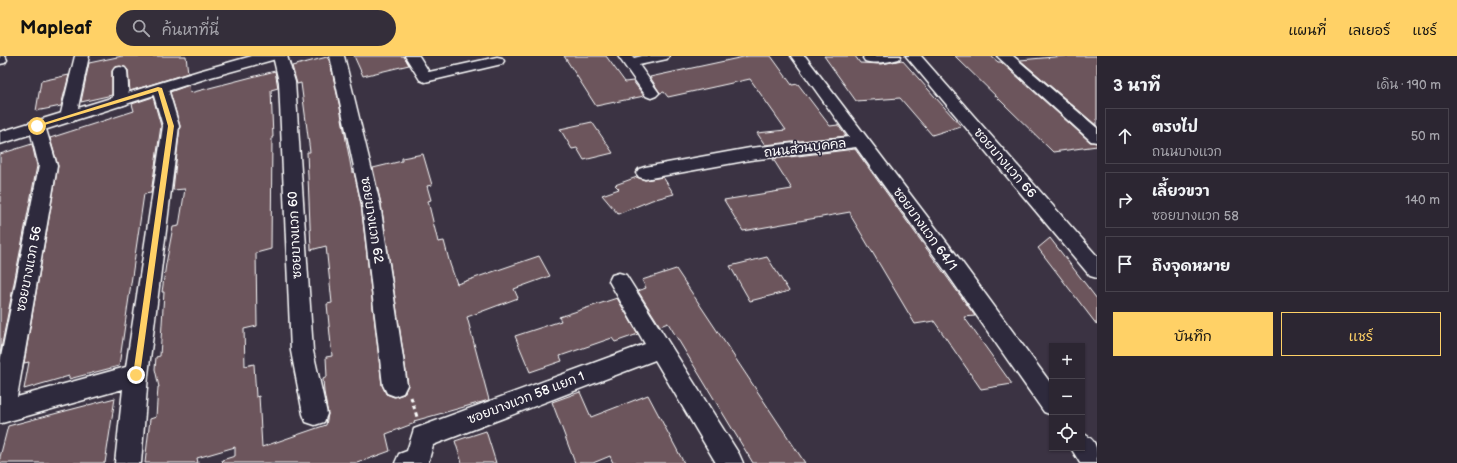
<!DOCTYPE html>
<html lang="th">
<meta charset="utf-8">
<style>
body{margin:0;font-family:"Balsamiq Sans","Playpen Sans Thai",sans-serif;background:#342e3a;color:#f1f3f6}
.controls{position:absolute;right:12px;bottom:12px;display:grid;overflow:hidden;border-radius:0px;box-shadow:0 1px 3px #0004}
.controls button{width:36px;height:36px;display:grid;place-items:center;padding:0;border:0;border-bottom:1px solid #48434d;background:#2c2632;color:#f1f3f6;font:20px sans-serif}
.stop{position:absolute;width:12px;height:12px;margin:-9px;border:3px solid #ffd166;border-radius:50%;background:#fff}
.stop.end{background:#ffd166;border-color:#fff;box-shadow:0 1px 4px #0008}
.list{margin:0;padding:0;list-style:none}
h2{display:flex;justify-content:space-between;align-items:center;height:52px;margin:0;padding:0 16px;font-size:17px}
h2 small{font-size:13px;font-weight:400;color:#a6a5ac}
.list li{display:grid;grid-template-columns:26px 1fr auto;gap:12px;align-items:center;box-sizing:border-box;height:56px;margin:0 8px 8px;padding:0 8px;border:1px solid #48434d;border-radius:0px}
.list b{display:block;font-size:15px;white-space:nowrap}
.list p{margin:0;font-size:13px;white-space:nowrap;color:#a6a5ac}
.list em{font-size:13px;font-style:normal;color:#a6a5ac}
.actions{display:flex;gap:8px;padding:12px 16px}
.actions a{flex:1;padding:9px 0;border:1px solid #ffd166;border-radius:0px;text-align:center;font-size:14px;color:#ffd166}
.actions .main{background:#ffd166;color:#111}
.icon{flex:none;width:22px;height:22px;fill:none;stroke:currentColor;stroke-width:2;stroke-linecap:round;stroke-linejoin:round}
.map{position:relative;flex:none;width:1097px;height:407px;overflow:hidden}
header{display:flex;align-items:center;gap:24px;box-sizing:border-box;height:56px;padding:0 20px;background:#ffd166;color:#111}
header strong{font-size:19px}
nav{display:flex;gap:22px;margin-inline-start:auto;font-size:14px}
.search{width:280px;height:36px;background:#342e3a;display:flex;align-items:center;gap:10px;box-sizing:border-box;padding:0 14px;border-radius:22px;color:#a6a5ac;font-size:15px}
main{display:flex}
aside{flex:1;background:#2c2632}
.map>svg:first-child{display:block}
</style>
<header>
<strong>Mapleaf</strong>
<div class="search"><svg class="icon" aria-label="search" viewBox="0 0 24 24"><circle cx="10" cy="10" r="6"/><path d="M15 15l6 6"/></svg>ค้นหาที่นี่</div>
<nav><a>แผนที่</a><a>เลเยอร์</a><a>แชร์</a></nav>
</header>
<main>
<div class="map">
<svg width="1097" height="407" viewBox="0 0 1097 407">
<rect width="100%" height="100%" fill="#3b3343"/>
<filter id="ink" filterUnits="userSpaceOnUse"><feTurbulence type="fractalNoise" baseFrequency=".025" numOctaves="2"/><feDisplacementMap in="SourceGraphic" scale="8" xChannelSelector="R" yChannelSelector="G"/><feConvolveMatrix kernelMatrix="1 2 1 2 8 2 1 2 1" color-interpolation-filters="sRGB"/></filter>
<g filter="url(#ink)">
<path fill="#6c555c" stroke="#fff" d="M122 0H186L188 17 130 35 128 14 125 11H115L112 15V39L81 46 89 7Z
M354 0H404L409 9 363 20Z
M564 0H606L625 26 633 25 644 40 596 50Z
M748 0H771L792 29 798 28 830 70 838 69 846 80 765 89 757 77 786 74 750 23 668 41 664 36 660 37 650 21Z
M824 0H855L860 7 882 8 902 4 961 70 932 79 900 42 856 45Z
M955 0H991L998 6H1001L1090 86 1097 87V90L1053 96Z
M1065 0H1097V70L1020 4Z
M327 1 330 6 340 52 352 116H354L361 148 382 329 386 338 394 341 404 338 408 329 381 148 373 112 402 105V102L423 98 432 129 427 130 431 144 428 145 438 186 444 185 450 208 457 228 539 200 550 220 514 233 518 242 467 261 489 344 414 365 415 367 386 378 390 395 357 407H223L222 404 235 400V391L197 402 198 407H145L150 363 156 361 158 331H159L155 313 156 301 160 300 164 236H162L166 208 173 171 179 170 185 133 173 134 180 70 170 36 189 29 190 37 275 15 278 32 271 34 273 81H272L271 193 256 197 257 270 244 273 245 310 254 308 256 341 259 340 262 391 326 369 328 358 324 336 323 323 327 321 326 301 332 300 327 248 332 247 326 190 311 194 307 96H310L301 27 297 28 292 10Z
M69 19 61 50 36 55 41 25Z
M153 41 161 70 151 137 144 138 119 310 69 323V320L24 333 29 306 24 307 58 110 50 82 134 55 132 48Z
M592 66 613 97 584 104 577 92 572 93 560 73Z
M32 88 37 110 0 298V98Z
M855 93 975 260 964 261 1012 328 981 333 934 265 915 268 852 162 850 156 743 175 724 144 792 133 773 103Z
M637 121 645 124 663 121 674 138 652 144 618 158 602 139 619 133 615 129Z
M1050 182 1097 243V269L1038 192Z
M767 201 789 235 750 245 730 210Z
M676 213 805 407H753L668 267 660 270 638 235 646 232 642 224Z
M617 242 638 278 615 286 612 282 560 300 562 305 530 316 515 280 561 265 559 261Z
M580 336 591 361 648 339 684 407H613L610 400 593 407H575L552 346Z
M115 342 105 407H0V401L8 370Z
M486 375 496 407H462L455 385Z"/>
<g fill="none" stroke-linecap="round" stroke-linejoin="round">
<g stroke="#fff" stroke-width="3">
<path id="minor" d="M0 0H5L7 4 5 7 0 8Z
M75 0H89L76 61 74 65 68 66 62 65 60 61Z
M273 0H287L295 26 313 295 327 358 324 366 315 369 306 366 303 358 291 295 279 26Z
M330 0H344L380 148 407 329 403 337 395 340 387 337 383 329 362 148Z
M405 0H419L429 16 497 1 502 2 504 5 502 8 425 26 420 24Z
M618 0H632L634 2 642 0H669L667 3 639 9 659 37 656 40 651 42 646 40Z
M791 0H805L958 201 1052 329V359L1044 356 944 213 856 91 750 104 645 123 639 121 636 117 639 113 645 111 750 92 849 81Z
M864 0H901L899 3C889 6 875 8 865 5L863 2Z
M906 0H921L1097 200V222L1090 220Z
M997 0H1013L1097 72V86L1091 85Z
M120 11 125 12 127 15 129 45 127 48 121 50 115 48 113 45V15L115 12Z
M160 28 165 30 168 33 179 70 148 319 141 407H115L123 333 2 367H0V306L39 110 29 70 31 66 37 65 43 66 45 70 57 110 17 341 126 311 163 70 152 33 155 30Z
M619 217 626 219 739 398 743 407H716L655 304 433 389 428 407H395L399 398 407 395 414 373 645 288 609 225 612 219Z
M1082 377C1097 384 1097 391 1097 407H1080L1071 392H1082Z"/>
</g>
<g stroke="#fff" stroke-width="3">
<path id="major" d="M252 0H278L276 3 211 21 0 88V76L199 15Z"/>
</g>
<path stroke="#fff" stroke-width="3" stroke-dasharray="4.5 3.5" stroke-linecap="butt" d="M411 341 417 361"/>
<use href="#minor" fill="#2f2a3d" fill-rule="evenodd"/>
<use href="#major" fill="#2f2a3d" fill-rule="evenodd"/>
</g>
</g>
<path fill="#ffd166" d="M158 31 162 32 174 70 140 319 136 322 133 319 168 70 158 35 38 71 34 70Z"/>
<g text-anchor="middle" dominant-baseline="central" stroke-width="3" stroke-linejoin="round" paint-order="stroke">
<g font-size="13" fill="#fff" stroke="#2f2a3d">
<text transform="translate(805 92) rotate(-7)">ถนนส่วนบุคคล</text>
<text transform="translate(1005 107) rotate(49)">ซอยบางแวก 66</text>
<text transform="translate(372 164) rotate(81)">ซอยบางแวก 62</text>
<text transform="translate(925 173) rotate(54)">ซอยบางแวก 64/1</text>
<text transform="translate(295 179) rotate(-93)">ซอยบางแวก 60</text>
<text transform="translate(29 213) rotate(-79)">ซอยบางแวก 56</text>
<text transform="translate(526 342) rotate(-21)">ซอยบางแวก 58 แยก 1</text>
</g>
</g>
</svg>
<div class="controls">
<button>+</button>
<button>−</button>
<button><svg class="icon" aria-label="locate" viewBox="0 0 24 24"><circle cx="12" cy="12" r="6"/><path d="M12 2v4M12 18v4M2 12h4M18 12h4"/></svg></button>
</div>
<div class="stop" style="left:37px;top:70px"></div>
<div class="stop end" style="left:136px;top:319px"></div>
</div>
<aside>
<h2>3 นาที<small>เดิน · 190 m</small></h2>
<ul class="list">
<li><svg class="icon" aria-label="ahead" viewBox="0 0 24 24"><path d="M12 20V5M6 11l6-6 6 6"/></svg><div><b>ตรงไป</b><p>ถนนบางแวก</p></div><em>50 m</em></li>
<li><svg class="icon" aria-label="right" viewBox="0 0 24 24"><path d="M7 20v-9h11M14 6l5 5-5 5"/></svg><div><b>เลี้ยวขวา</b><p>ซอยบางแวก 58</p></div><em>140 m</em></li>
<li><svg class="icon" aria-label="arrive" viewBox="0 0 24 24"><path d="M6 21V4h12l-3 4 3 4H6"/></svg><div><b>ถึงจุดหมาย</b></div></li>
</ul>
<div class="actions"><a class="main">บันทึก</a><a>แชร์</a></div>
</aside>
</main>
